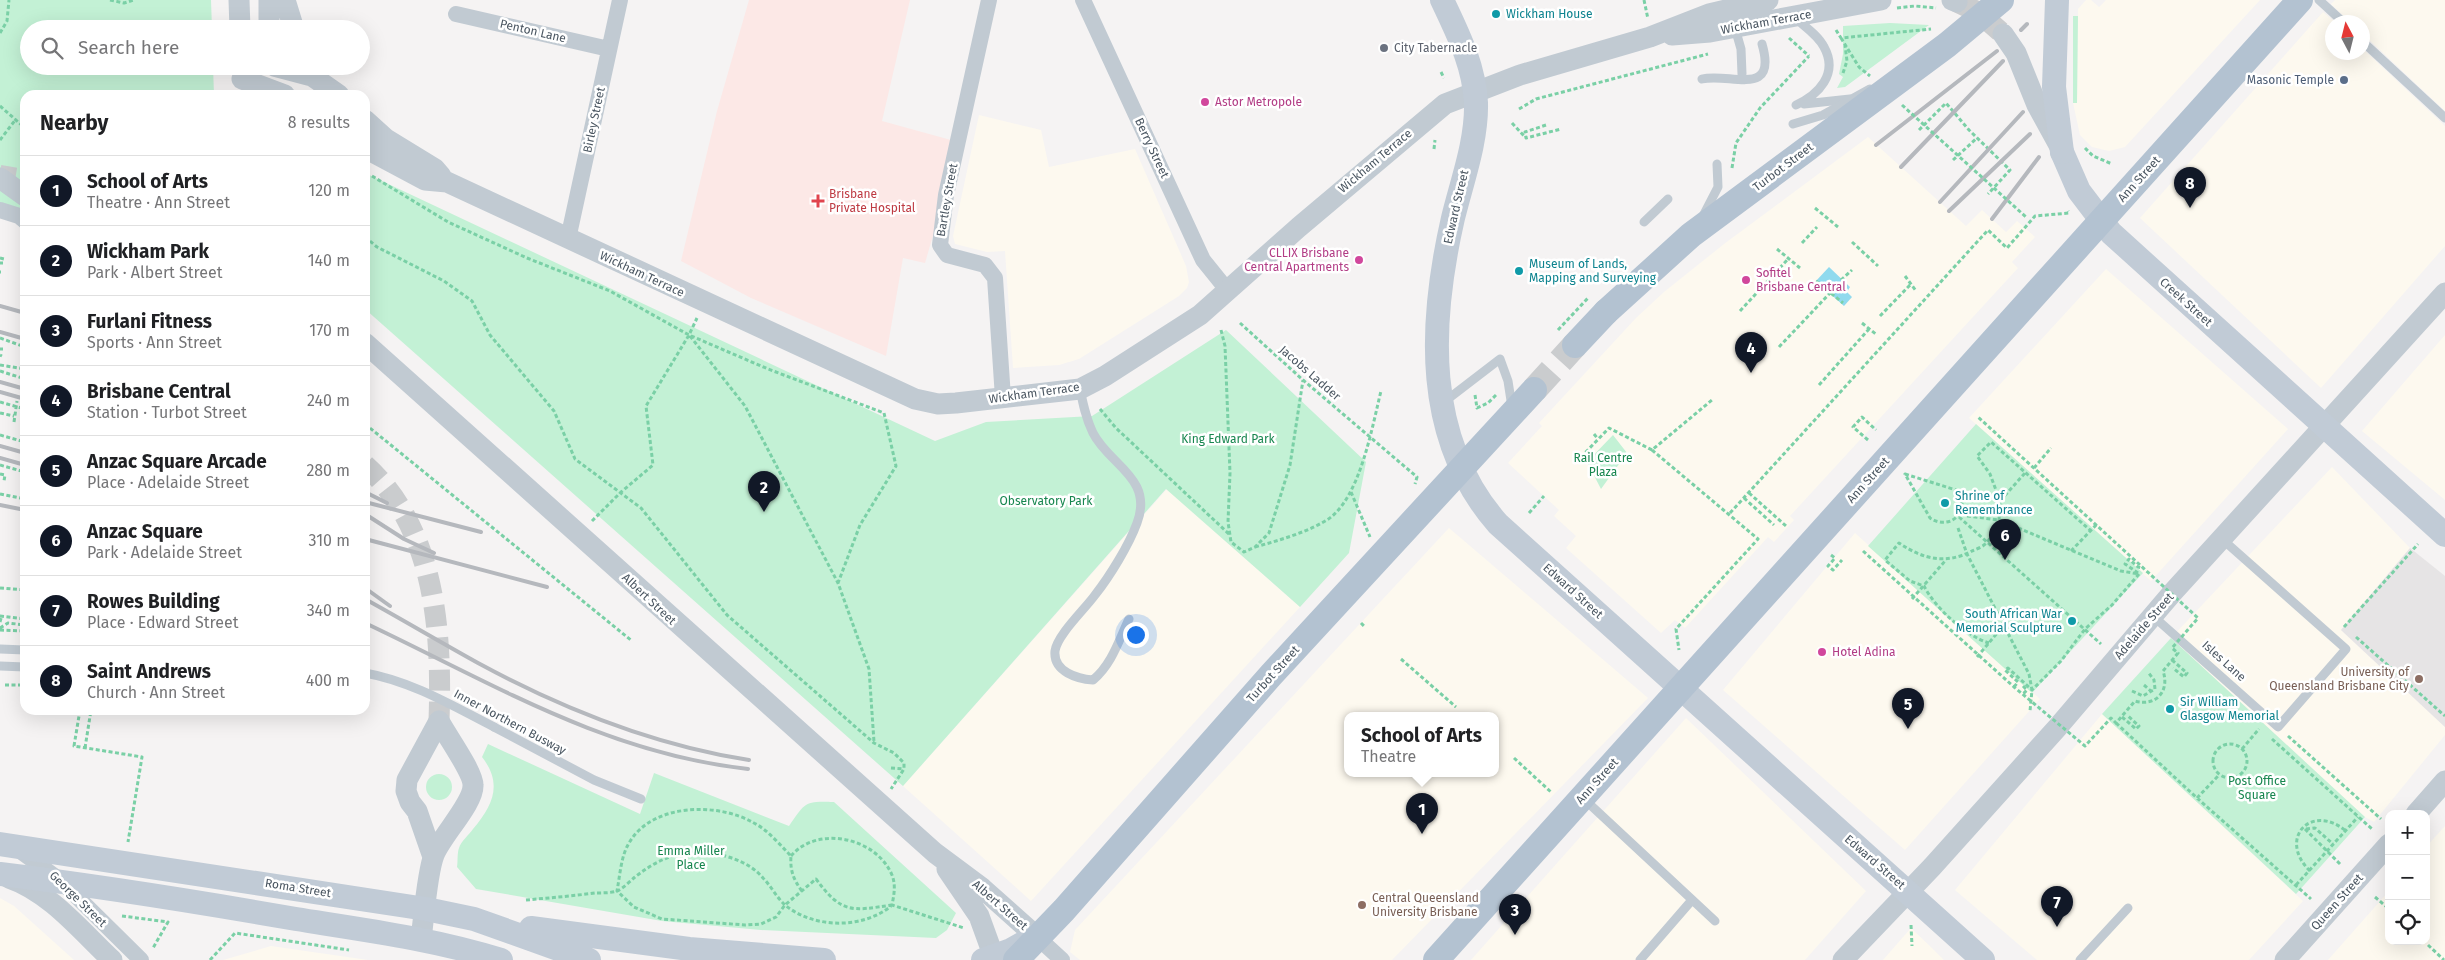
<!DOCTYPE html>
<meta charset="utf-8">
<style>
body{margin:0;font-family:"Fira Sans",sans-serif;background:#f6f6f6;color:#202124}
.controls{position:absolute;right:15px;bottom:15px;display:grid;overflow:hidden;border-radius:10px;box-shadow:0 5px 20px #0002}
.controls button{width:45px;height:45px;display:grid;place-items:center;padding:0;border:0;border-bottom:1px solid #e0e0e0;background:#fff;color:#202124;font:25px sans-serif}
.compass{position:absolute;left:2325px;top:15px;width:45px;height:45px;border-radius:50%;background:#fff;box-shadow:0 5px 20px #0002;rotate:353deg}
.you{position:absolute;left:1135px;top:634px;width:18px;height:18px;margin:-12px;border:4px solid #fff;border-radius:50%;background:#1a73e8;box-shadow:0 0 0 8px #1a73e833}
.badge{display:grid;place-items:center;width:32px;height:32px;border-radius:50%;background:#111827;color:#fff;font-size:16px;font-weight:700}
.pin{position:absolute;translate:-50% -41px;filter:drop-shadow(0 1px 2px #0008)}
.pin::after{content:'';position:absolute;top:26px;width:18px;height:15px;background:inherit;clip-path:polygon(0 0,100% 0,50% 100%)}
.popup{position:absolute;left:1344px;top:712px;width:155px;height:65px;box-sizing:border-box;display:grid;place-content:center;border-radius:10px;background:#fff;filter:drop-shadow(0 1px 4px #0005);font-size:16px;white-space:nowrap;color:#757577}
.popup b{font-size:19px;color:#202124}
.popup::after{content:'';position:absolute;left:50%;top:100%;margin-left:-10px;border:10px solid transparent;border-top-color:#fff}
.list{margin:0;padding:0;list-style:none}
h2{display:flex;justify-content:space-between;align-items:center;height:65px;margin:0;padding:0 20px;font-size:21px}
h2 small{font-size:16px;font-weight:400;color:#757577}
.list li{display:grid;grid-template-columns:32px 1fr auto;gap:15px;align-items:center;box-sizing:border-box;height:70px;padding:0 20px;border-top:1px solid #e0e0e0}
.list b{display:block;font-size:19px;white-space:nowrap}
.list p{margin:0;font-size:16px;white-space:nowrap;color:#757577}
.list em{font-size:16px;font-style:normal;color:#757577}
.icon{flex:none;width:28px;height:28px;fill:none;stroke:currentColor;stroke-width:2;stroke-linecap:round;stroke-linejoin:round}
.map{position:relative;flex:none;width:2445px;height:960px;overflow:hidden}
.search{position:absolute;background:#fff;box-shadow:0 5px 20px #0002;left:20px;top:20px;width:350px;height:55px;display:flex;align-items:center;gap:12px;box-sizing:border-box;padding:0 18px;border-radius:28px;color:#757577;font-size:19px}
.panel{position:absolute;background:#fff;box-shadow:0 5px 20px #0002;left:20px;top:90px;width:350px;height:625px;border-radius:15px}
.map>svg:first-child{display:block}
</style>
<div class="map">
<svg width="2445" height="960" viewBox="0 0 2445 960">
<rect width="100%" height="100%" fill="#f5f3f3"/>
<path fill="#fdf9ef" fill-rule="evenodd" d="M2086 0H2091L2099 7 2106 0H2260L2125 147 2109 151 2092 147 2080 135 2073 103 2077 102 2078 9Z
M2335 0H2445V111L2363 34 2362 22H2350L2331 4Z
M2323 12 2335 22H2332V52H2362L2363 49 2445 126V246L2321 388 2140 218Z
M979 115 1041 130 1049 167 1135 149 1186 266 1189 282 1187 288 1179 296 1079 359 1059 365 1013 368 1005 251 987 252 955 244 953 236Z
M1868 137 1966 226 1982 210 2006 232 2017 221 2035 237 2012 262 2018 268 1790 516 1794 520 1774 542 1768 537 1685 628 1675 620 1661 633 1566 548 1576 536 1554 516 1559 510 1508 463 1542 426 1539 423 1636 318 1664 292 1724 244Z
M2106 269 2288 429 2151 581 1969 418Z
M2445 335V500L2362 431Z
M2332 467 2410 548 2341 630 2445 727V735L2374 822 2365 817 2171 638Z
M1167 489 1300 607 1031 901 903 786Z
M1449 528 1648 698 1392 960H1080L1070 952 1075 930ZM1348 715H1496V773H1348Z
M1855 533 2040 699 1905 850 1723 690Z
M2102 714 2303 901 2249 960H2037L1955 890Z
M1686 718 1866 891 1805 960H1471Z
M2445 826V960H2328L2389 891V941H2426V847Z
M0 898 14 906 74 960H0Z
M1911 928 1934 950 1944 960H1883Z
M271 946 368 960H223Z"/>
<path fill="#e6e4e5" d="M2410 548 2445 576V727L2341 630Z"/>
<path fill="#fce8e6" d="M749 0H910L882 121 951 140 934 232 925 263 903 258 886 356 751 298 681 261 717 111Z"/>
<path fill="#c3f1d5" d="M0 0H211L212 29H29V66H213L214 95H25V217L0 211Z
M2073 16H2078L2077 103H2073Z
M1890 23 1929 25 1845 87 1837 88 1843 77 1839 74 1843 54V26Z
M365 173 935 441 986 422 1092 416 1226 330 1366 462 1349 553 1300 607 1166 489 903 786 365 309Z
M1976 424 2143 573 2032 693 1868 546Z
M1613 435 1627 453 1601 489 1587 462Z
M2171 638 2365 817 2296 894 2102 714Z
M488 744 640 814 654 773 789 826C806 802 804 801 834 802L956 913 947 930 936 938 761 930 662 921 476 889 457 867C458 862 457 853 459 848 461 841 469 835 473 829 493 805 503 784 482 757Z
M426 787a13 13 0 1 1 26 0a13 13 0 1 1-26 0Z"/>
<path fill="#90daee" d="M1829 267 1850 287 1847 292 1852 297 1844 306 1816 281Z"/>
<g fill="none" stroke-linecap="round" stroke-linejoin="round">
<path stroke="#caccce" stroke-width="16" stroke-dasharray="16 8" stroke-linecap="butt" d="M0 173 25 177"/>
<path stroke="#caccce" stroke-width="21" stroke-dasharray="21 11" stroke-linecap="butt" d="M1957 2 1978 12 2003 34
M365 465C436 529 442 632 439 721"/>
<path stroke="#caccce" stroke-width="26" stroke-dasharray="26 13" stroke-linecap="butt" d="M1534 390 1575 345"/>
<path stroke="#7ad0a6" stroke-width="3" stroke-dasharray="4 2.5" stroke-linecap="butt" d="M110 0 124 3 134 0
M1644 0 1648 19
M1897 8 1915 6 1936 8
M1836 30 1841 38 1931 29
M0 33 7 21 9 0
M1789 38 1809 56
M1841 38 1859 67 1870 76
M1441 72 1444 78
M1843 73 1847 61 1845 45
M0 106 25 128
M1519 109 1536 99 1708 54
M1512 123 1525 137
M1546 125 1525 132 1526 138 1561 129
M1919 130 1946 103 1969 130 2010 170 1988 194
M0 140 16 119
M2085 148 2093 156 2112 164
M1434 149 1435 140
M1953 160 1977 138
M1732 168 1736 143 1760 108 1809 56
M372 176 448 222 527 258 610 291 689 335 768 369 884 413 896 466 860 525 838 583
M1815 208 1838 227
M365 237 377 247 444 281 472 301 490 335 554 411 575 459 641 508 727 615 874 743 894 753 904 763V769L891 789
M1852 242 1878 266
M1802 243 1817 227
M1777 249 1800 268
M0 258 4 259
M0 263H3
M0 272H1
M1905 276 1916 291
M1841 280 1852 270
M1816 281 1843 303
M1740 311 1789 258
M1880 316 1911 284
M1240 323 1303 380 1417 477 1415 484
M1862 323 1877 335
M1221 330 1225 346 1230 473 1228 522 1231 542 1244 552 1255 547 1269 533 1290 465 1303 380
M690 336 745 406 838 583 869 669 874 742
M0 338 25 347
M1779 347 1831 292
M0 349H3
M0 355 2 356
M24 361 25 352
M0 365 25 369
M0 371 25 379
M1819 385 1869 329
M1475 395 1477 408 1488 403 1497 394
M0 402 25 409
M1100 409 1116 428 1230 535
M0 413 14 416
M14 422 17 401
M1594 434 1598 439
M0 435 25 442
M1868 440 1853 427 1862 417 1876 430
M1652 450 1758 539 1676 629 1679 650
M1581 457 1609 428 1652 450 1712 400
M0 465 25 472
M0 474 5 475 4 481
M1905 474 1956 490C1973 509 1951 532 1930 518Z
M1351 492 1370 537
M1749 493 1786 526
M0 494 25 499
M1744 498 1774 525
M2000 501 1990 474 1977 456 1991 442 2091 531
M1529 513 1544 496
M1730 513 1988 230 2007 248 2035 216 2069 213 2068 211
M1967 516 1999 520 2000 501 2025 473
M1959 517 2101 644
M592 521 620 493 653 465 646 406 689 335 697 318
M1958 528 1967 554 2029 674 2032 690 2030 711
M1255 547C1280 540 1305 533 1327 520 1360 499 1372 427 1381 391
M2071 551 2098 523
M1831 555 1835 558 1828 566 1833 570 1842 560
M2138 573 2125 564 2129 559 2138 567 2143 568
M0 588 25 590
M1912 599 1945 561
M0 616 25 619
M0 622 2 615
M1361 623 1364 626
M2344 627 2418 544
M0 628 8 623 25 625
M0 630 25 631
M2356 637 2445 716
M1989 643C1966 636 1935 608 1924 586L1910 581 1885 560 1899 543C1923 559 1945 565 1972 551 1977 549 1985 546 1988 541 1993 535 1996 527 1999 520L2121 571 2139 574
M1977 657 2004 625
M1401 659 1456 707
M2172 660 2187 673 2184 677 2173 668
M5 685H25
M2144 685 2152 692
M2023 686 2027 690 2023 694
M2014 687 2018 682 2005 670 2008 668 2032 690 2061 661 2085 629 2112 605 2139 574
M2132 691 2143 696 2155 689 2154 680 2148 672
M80 710 74 746 142 757 128 842
M2122 717 2136 729 2139 726 2128 716
M2116 723 2197 798 2311 899
M2288 736 2381 819
M2272 739 2372 829
M2213 761a17 17 0 1 1 34 0a17 17 0 1 1-34 0Z
M85 748 91 710
M2242 749 2259 729
M1514 758 1551 792
M891 768 904 769
M2197 798 2219 775
M2305 829 2341 865
M2306 829 2315 828 2333 844
M791 856C817 825 876 837 892 875 896 885 894 895 892 905L964 928
M2310 871C2277 839 2311 802 2346 831
M2296 885 2358 817
M802 891C793 879 790 870 791 856 780 845 768 830 754 823 718 802 652 803 629 843 621 856 620 875 617 891L634 907 662 919 745 925 761 924 776 917 785 905 816 879C842 914 851 911 892 905
M2375 897 2389 909
M526 900C549 898 572 896 595 893 601 893 611 893 617 891 624 888 630 881 635 877 654 862 674 852 698 852 721 853 748 860 763 878 771 886 777 898 785 905 814 929 863 929 891 906
M122 916 168 922 153 948
M1911 925 1912 946
M2428 945 2444 960
M210 960 235 933 349 950"/>
<path stroke="#c1cad2" stroke-width="9" d="M2319 0 2343 22
M1794 17C1804 26 1818 35 1824 47 1839 74 1818 95 1796 105
M1735 28 1741 49 1742 74
M2362 41 2445 118
M1804 104 1850 99
M1703 216 1718 187 1717 164
M1644 222 1668 199
M1080 389C1083 404 1086 419 1093 433 1109 465 1154 478 1137 523 1129 545 1110 576 1095 595 1085 609 1057 635 1055 651 1053 672 1078 679 1093 680 1112 664 1119 640 1129 619
M1444 402 1500 359 1508 381 1512 407
M2153 616 2278 727 2346 649 2222 539
M0 649 25 650
M0 666 25 667
M494 727 594 780 641 799
M1584 799 1715 921
M1640 960 1692 900
M2080 960 2128 908"/>
<path stroke="#c1cad2" stroke-width="16" d="M989 0 946 195 940 245 947 255 985 265 995 278 1003 398
M1083 0 1203 260 1228 291
M456 14 609 49
M0 210 19 216 25 221
M568 239 620 0
M19 850 61 881 141 960
M1037 937 1062 960"/>
<path stroke="#c1cad2" stroke-width="21" d="M239 0 240 29
M269 0V29
M285 0 294 29
M1952 0 1957 2
M1672 35 1710 32 1881 0
M274 66 312 76 339 95
M242 79 285 95
M365 120 386 139 435 169 441 176
M365 148 425 180 447 182 915 399 938 404 956 403 1080 389 1105 376 1200 315 1299 227 1445 104 1520 75 1650 37 1709 14 1768 0
M0 178 25 196
M365 343 935 853 982 888 1037 937
M2416 814 2445 781
M433 857 417 811 410 802 406 791 407 780 439 721
M947 869 979 916 995 960
M9 878C50 892 81 931 112 960
M421 939C424 917 427 873 434 855 442 835 474 803 473 785 473 772 447 736 439 721
M1843 960 1932 867 2057 728 2173 592 2445 293
M2285 960 2389 844"/>
<path stroke="#c1cbd6" stroke-width="24" d="M1442 0C1458 34 1474 65 1476 103 1477 141 1462 181 1453 218 1429 323 1423 439 1498 524L1983 960
M2062 152 2079 191 2111 233 2445 535
M0 844 426 909 474 919 589 960
M0 874C99 886 198 902 296 919 365 930 434 939 501 960
M531 928 689 949 824 960
M983 960 1011 950 1034 937"/>
<path stroke="#b3c2d1" stroke-width="26" d="M1575 345 1606 312
M1016 960 1064 910 1271 675 1534 390
M1436 960 2300 0"/>
<path stroke="#b5b8bd" stroke-width="4" d="M2021 30 2027 24
M1876 145 1997 51
M1901 167 2003 61
M1940 202 2023 112
M1949 211 2030 134
M1992 219 2039 157
M0 306 25 313
M0 332 25 339
M0 382 25 389
M0 392 25 399
M0 446 25 453
M0 458 25 465
M365 492 387 503
M365 502 481 532
M0 505 25 510
M365 514 404 539 434 553
M365 539 547 587
M365 588 390 606
M365 599C403 620 440 642 478 663 563 709 653 745 749 760
M365 623C492 683 605 753 748 769"/>
<path stroke="#7ad0a6" stroke-width="3" stroke-dasharray="4 2.5" stroke-linecap="butt" d="M1902 105 2026 217
M1558 330 1588 298
M365 424 632 641
M2034 468 2051 448
M1863 551 2014 687 2085 746 2111 718 2116 723 2135 701C2156 707 2170 691 2163 671L2178 653 2172 648 2198 618 1978 417"/>
<path stroke="#c1cad2" stroke-width="9" d="M1702 79C1729 72 1778 99 1762 44
M1793 124 1823 115 1870 89
M365 673C411 681 453 706 494 727"/>
<path stroke="#c1cad2" stroke-width="21" d="M2003 34 2016 53 2037 105 2060 147"/>
<path stroke="#c1cbd6" stroke-width="24" d="M2057 0 2054 87 2062 152"/>
<path stroke="#b3c2d1" stroke-width="26" d="M1606 312 1691 235 1947 45 2001 0"/>
</g>
<g fill="#0f9aa8" stroke="#fff" stroke-width="2">
<circle cx="1496" cy="14" r="5"/>
<circle cx="1519" cy="271" r="5"/>
<circle cx="1945" cy="503" r="5"/>
<circle cx="2072" cy="621" r="5"/>
<circle cx="2170" cy="709" r="5"/>
</g>
<circle fill="#6b7280" stroke="#fff" stroke-width="2" cx="1384" cy="48" r="5"/>
<circle fill="#5c6f8a" stroke="#fff" stroke-width="2" cx="2344" cy="80" r="5"/>
<g fill="#d1479c" stroke="#fff" stroke-width="2">
<circle cx="1205" cy="102" r="5"/>
<circle cx="1359" cy="260" r="5"/>
<circle cx="1746" cy="280" r="5"/>
<circle cx="1822" cy="652" r="5"/>
</g>
<path fill="#e0444e" stroke="#fff" stroke-width="2" d="M815.5 193.5h5v5h5v5h-5v5h-5v-5h-5v-5h5z"/>
<g fill="#8d6e63" stroke="#fff" stroke-width="2">
<circle cx="2419" cy="679" r="5"/>
<circle cx="1362" cy="905" r="5"/>
</g>
<g text-anchor="middle" dominant-baseline="central" stroke-width="5" stroke-linejoin="round" paint-order="stroke">
<g font-size="12" fill="#0d838f" stroke="#fff" text-anchor="start">
<text x="1506" y="14">Wickham House</text>
<text x="1529" y="264">Museum of Lands,<tspan x="1529" dy="14">Mapping and Surveying</tspan></text>
<text x="1955" y="496">Shrine of<tspan x="1955" dy="14">Remembrance</tspan></text>
<text x="2062" y="614" text-anchor="end">South African War<tspan x="2062" dy="14">Memorial Sculpture</tspan></text>
<text x="2180" y="702">Sir William<tspan x="2180" dy="14">Glasgow Memorial</tspan></text>
</g>
<g font-size="12" fill="#4a5661" stroke="#fff">
<text transform="translate(1766 22) rotate(-10)">Wickham Terrace</text>
<text transform="translate(533 31) rotate(13)">Penton Lane</text>
<text transform="translate(594 120) rotate(-78)">Birley Street</text>
<text transform="translate(1152 148) rotate(65)">Berry Street</text>
<text transform="translate(1375 161) rotate(-40)">Wickham Terrace</text>
<text transform="translate(1783 167) rotate(-37)">Turbot Street</text>
<text transform="translate(2139 179) rotate(-48)">Ann Street</text>
<text transform="translate(947 200) rotate(-80)">Bartley Street</text>
<text transform="translate(1456 207) rotate(-77)">Edward Street</text>
<text transform="translate(642 274) rotate(25)">Wickham Terrace</text>
<text transform="translate(2186 302) rotate(42)">Creek Street</text>
<text transform="translate(1310 373) rotate(41)">Jacobs Ladder</text>
<text transform="translate(1034 393) rotate(-8)">Wickham Terrace</text>
<text transform="translate(1868 480) rotate(-48)">Ann Street</text>
<text transform="translate(1573 591) rotate(42)">Edward Street</text>
<text transform="translate(649 599) rotate(43)">Albert Street</text>
<text transform="translate(2144 626) rotate(-49)">Adelaide Street</text>
<text transform="translate(2224 661) rotate(42)">Isles Lane</text>
<text transform="translate(1273 674) rotate(-48)">Turbot Street</text>
<text transform="translate(510 722) rotate(28)">Inner Northern Busway</text>
<text transform="translate(1597 781) rotate(-48)">Ann Street</text>
<text transform="translate(1875 862) rotate(41)">Edward Street</text>
<text transform="translate(298 888) rotate(9)">Roma Street</text>
<text transform="translate(78 899) rotate(44)">George Street</text>
<text transform="translate(2337 902) rotate(-48)">Queen Street</text>
<text transform="translate(1000 905) rotate(41)">Albert Street</text>
</g>
<g font-size="12" fill="#5b616d" stroke="#fff" text-anchor="start">
<text x="1394" y="48">City Tabernacle</text>
</g>
<g font-size="12" fill="#4e5e75" stroke="#fff" text-anchor="end">
<text x="2334" y="80">Masonic Temple</text>
</g>
<g font-size="12" fill="#b23c85" stroke="#fff" text-anchor="start">
<text x="1215" y="102">Astor Metropole</text>
<text x="1349" y="253" text-anchor="end">CLLIX Brisbane<tspan x="1349" dy="14">Central Apartments</tspan></text>
<text x="1756" y="273">Sofitel<tspan x="1756" dy="14">Brisbane Central</tspan></text>
<text x="1832" y="652">Hotel Adina</text>
</g>
<g font-size="12" fill="#be3a42" stroke="#fff" text-anchor="start">
<text x="829" y="194">Brisbane<tspan x="829" dy="14">Private Hospital</tspan></text>
</g>
<g font-size="12" fill="#17864f" stroke="#fff">
<text x="1228" y="439">King Edward Park</text>
<text x="1603" y="458">Rail Centre<tspan x="1603" dy="14">Plaza</tspan></text>
<text x="1046" y="501">Observatory Park</text>
<text x="2257" y="781">Post Office<tspan x="2257" dy="14">Square</tspan></text>
<text x="691" y="851">Emma Miller<tspan x="691" dy="14">Place</tspan></text>
</g>
<g font-size="12" fill="#785e54" stroke="#fff" text-anchor="end">
<text x="2409" y="672">University of<tspan x="2409" dy="14">Queensland Brisbane City</tspan></text>
<text x="1372" y="898" text-anchor="start">Central Queensland<tspan x="1372" dy="14">University Brisbane</tspan></text>
</g>
</g>
</svg>
<div class="controls">
<button>+</button>
<button>−</button>
<button><svg class="icon" aria-label="locate" viewBox="0 0 24 24"><circle cx="12" cy="12" r="6"/><path d="M12 2v4M12 18v4M2 12h4M18 12h4"/></svg></button>
</div>
<svg class="compass" viewBox="-18 -18 36 36"><path d="M0-13l5 13h-10z" fill="#e53935"/><path d="M0 13l5-13h-10z" fill="#757577"/></svg>
<div class="you"></div>
<div class="pin badge" style="left:1422px;top:834px">1</div>
<div class="popup"><b>School of Arts</b>Theatre</div>
<div class="pin badge" style="left:764px;top:512px">2</div>
<div class="pin badge" style="left:1515px;top:935px">3</div>
<div class="pin badge" style="left:1751px;top:373px">4</div>
<div class="pin badge" style="left:1908px;top:729px">5</div>
<div class="pin badge" style="left:2005px;top:560px">6</div>
<div class="pin badge" style="left:2057px;top:927px">7</div>
<div class="pin badge" style="left:2190px;top:208px">8</div>
<div class="search"><svg class="icon" aria-label="search" viewBox="0 0 24 24"><circle cx="10" cy="10" r="6"/><path d="M15 15l6 6"/></svg>Search here</div>
<section class="panel">
<h2>Nearby<small>8 results</small></h2>
<ul class="list">
<li><span class="badge">1</span><div><b>School of Arts</b><p>Theatre · Ann Street</p></div><em>120 m</em></li>
<li><span class="badge">2</span><div><b>Wickham Park</b><p>Park · Albert Street</p></div><em>140 m</em></li>
<li><span class="badge">3</span><div><b>Furlani Fitness</b><p>Sports · Ann Street</p></div><em>170 m</em></li>
<li><span class="badge">4</span><div><b>Brisbane Central</b><p>Station · Turbot Street</p></div><em>240 m</em></li>
<li><span class="badge">5</span><div><b>Anzac Square Arcade</b><p>Place · Adelaide Street</p></div><em>280 m</em></li>
<li><span class="badge">6</span><div><b>Anzac Square</b><p>Park · Adelaide Street</p></div><em>310 m</em></li>
<li><span class="badge">7</span><div><b>Rowes Building</b><p>Place · Edward Street</p></div><em>340 m</em></li>
<li><span class="badge">8</span><div><b>Saint Andrews</b><p>Church · Ann Street</p></div><em>400 m</em></li>
</ul>
</section>
</div>
